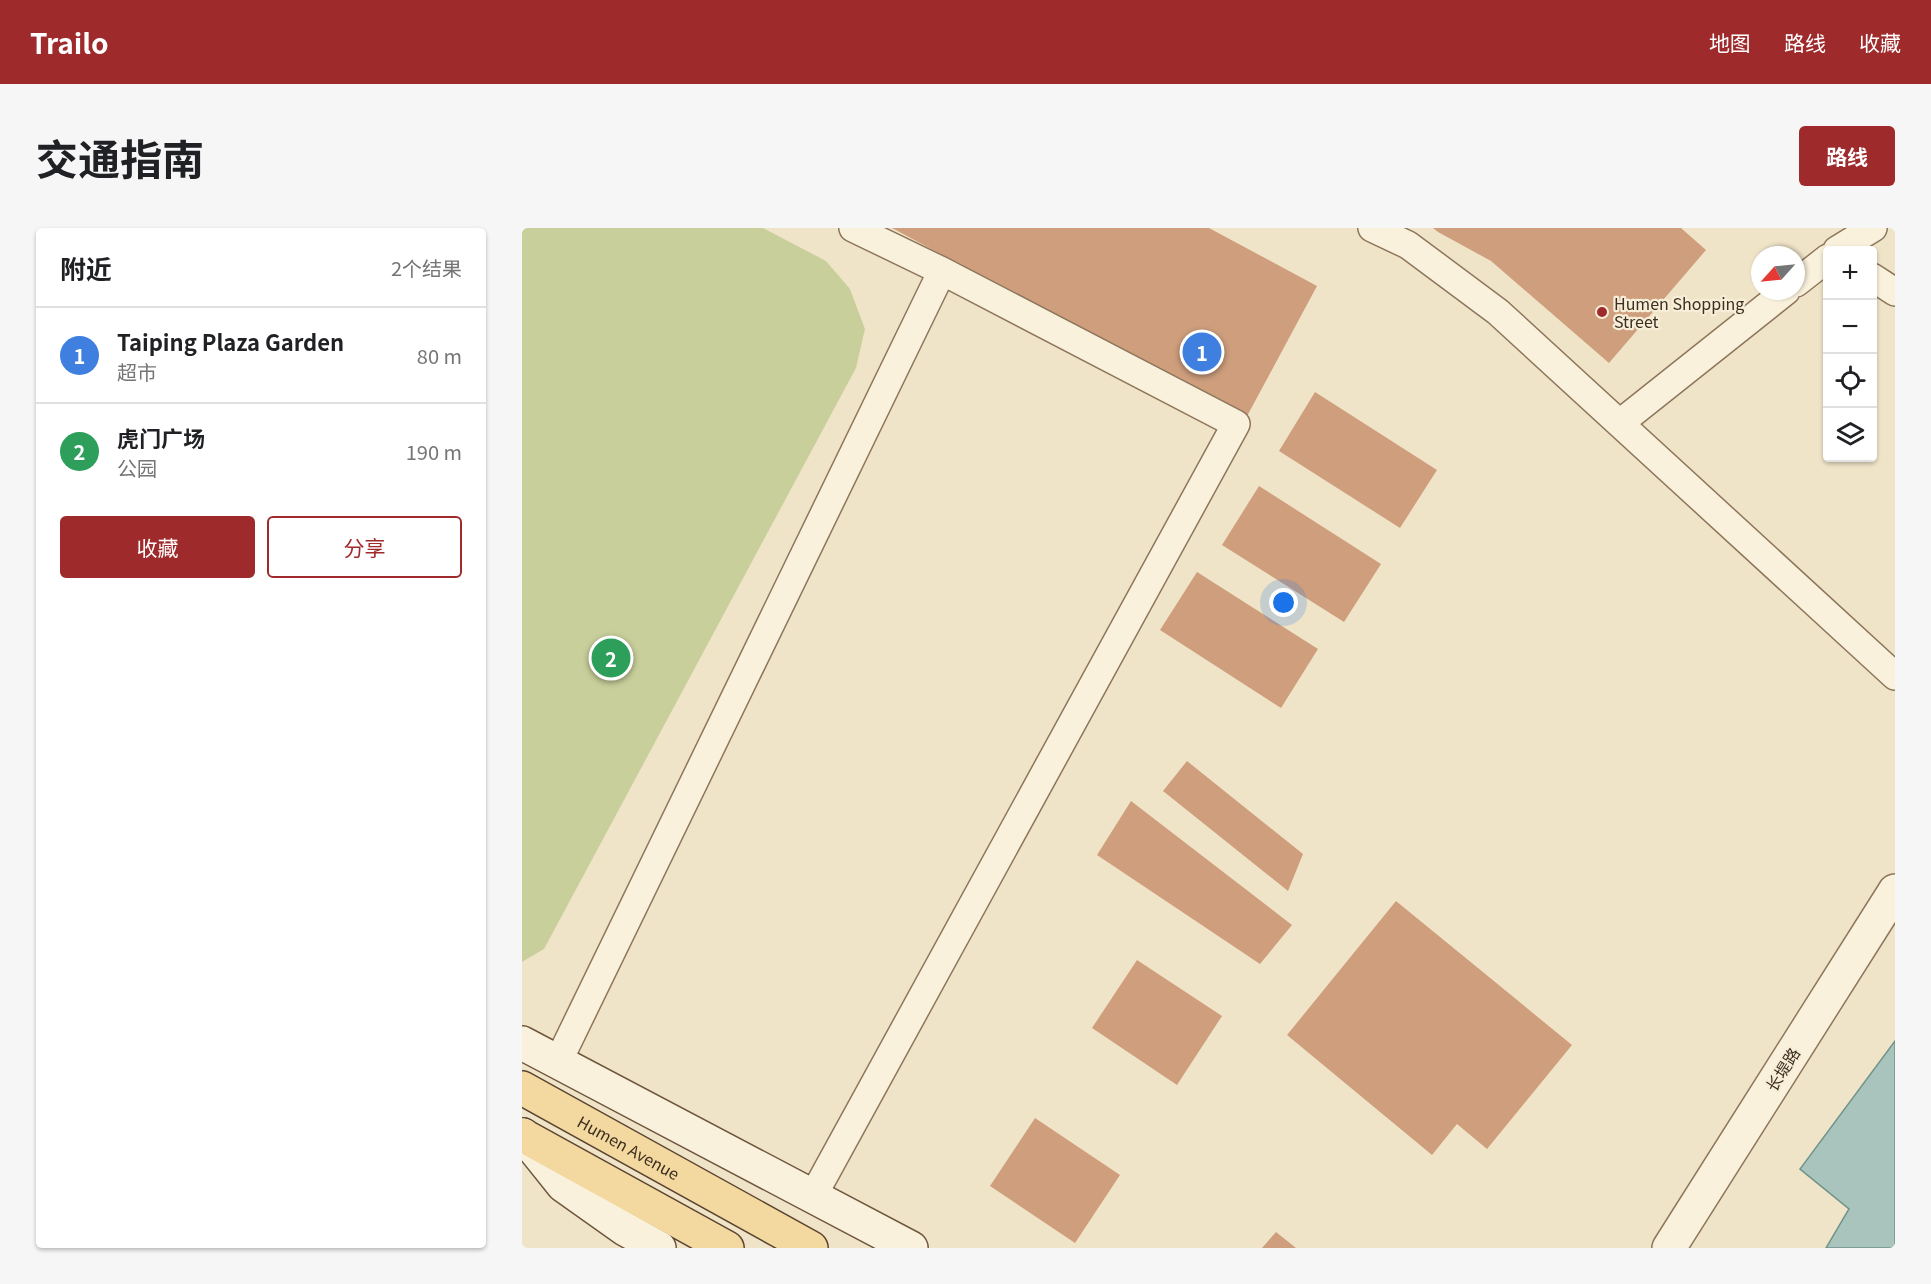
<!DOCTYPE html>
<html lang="zh">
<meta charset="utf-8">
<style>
body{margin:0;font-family:Georgia,"Noto Sans SC",serif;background:#f6f6f6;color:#202124}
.controls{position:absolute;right:18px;top:18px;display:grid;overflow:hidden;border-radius:6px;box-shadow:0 2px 4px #0004}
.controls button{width:54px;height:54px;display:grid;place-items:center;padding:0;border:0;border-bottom:2px solid #e0e0e0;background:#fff;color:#202124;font:30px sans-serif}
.compass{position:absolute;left:1229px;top:18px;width:54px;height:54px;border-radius:50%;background:#fff;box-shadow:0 2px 4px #0004;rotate:243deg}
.you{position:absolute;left:762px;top:375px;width:21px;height:21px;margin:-15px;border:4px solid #fff;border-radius:50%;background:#1a73e8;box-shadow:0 0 0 9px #1a73e833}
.badge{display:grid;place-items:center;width:39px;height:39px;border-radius:50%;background:#9e2a2b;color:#fff;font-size:20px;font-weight:700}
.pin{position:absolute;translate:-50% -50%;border:3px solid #fff;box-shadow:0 2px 6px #0006}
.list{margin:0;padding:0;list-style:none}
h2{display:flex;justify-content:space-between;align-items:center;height:78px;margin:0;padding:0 24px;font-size:26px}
h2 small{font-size:20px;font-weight:400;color:#757577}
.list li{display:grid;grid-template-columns:39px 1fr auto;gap:18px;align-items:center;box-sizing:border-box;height:96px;padding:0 24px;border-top:2px solid #e0e0e0}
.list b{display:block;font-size:22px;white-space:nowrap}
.list p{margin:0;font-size:20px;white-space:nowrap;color:#757577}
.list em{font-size:20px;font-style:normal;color:#757577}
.actions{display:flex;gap:12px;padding:18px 24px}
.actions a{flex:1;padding:14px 0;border:2px solid #9e2a2b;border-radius:6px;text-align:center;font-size:21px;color:#9e2a2b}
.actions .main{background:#9e2a2b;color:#fff}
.icon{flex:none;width:33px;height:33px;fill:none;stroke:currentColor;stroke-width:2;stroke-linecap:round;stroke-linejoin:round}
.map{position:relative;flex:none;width:1373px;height:1020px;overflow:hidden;border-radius:6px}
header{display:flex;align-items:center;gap:36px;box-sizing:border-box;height:84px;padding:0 30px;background:#9e2a2b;color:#fff}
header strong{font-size:28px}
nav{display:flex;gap:33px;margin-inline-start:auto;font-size:21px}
.intro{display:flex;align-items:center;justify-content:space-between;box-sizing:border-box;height:144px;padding:0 36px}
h1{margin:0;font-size:42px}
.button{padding:15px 27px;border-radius:6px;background:#9e2a2b;color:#fff;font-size:21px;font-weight:700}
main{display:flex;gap:36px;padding:0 36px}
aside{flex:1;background:#fff;border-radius:6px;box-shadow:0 2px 4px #0004}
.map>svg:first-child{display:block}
</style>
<header>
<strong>Trailo</strong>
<nav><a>地图</a><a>路线</a><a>收藏</a></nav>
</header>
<div class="intro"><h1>交通指南</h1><a class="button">路线</a></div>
<main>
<aside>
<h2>附近<small>2个结果</small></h2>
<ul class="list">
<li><span class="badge" style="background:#3f7fe0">1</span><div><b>Taiping Plaza Garden</b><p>超市</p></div><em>80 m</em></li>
<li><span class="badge" style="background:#2e9e5b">2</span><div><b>虎门广场</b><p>公园</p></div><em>190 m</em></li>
</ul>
<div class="actions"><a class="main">收藏</a><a>分享</a></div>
</aside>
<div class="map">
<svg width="1373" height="1020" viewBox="0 0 1373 1020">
<rect width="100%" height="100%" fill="#f0e4c8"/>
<path fill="#c9cf9b" d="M0 0H241L304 33 328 61 343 101 334 140 22 721 0 734Z"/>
<path fill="#a9c4bc" stroke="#6f938a" stroke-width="1.5" d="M1373 813V1020H1304L1327 981 1278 941Z"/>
<path fill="#cf9f7d" d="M370 0H687L795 58 724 190Z
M911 0H1159L1184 22 1087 135 969 33 916 4Z
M793 164 915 242 878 300 757 223Z
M737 258 859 336 822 394 700 317Z
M675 344 796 421 759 480 638 402Z
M665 533 781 626 766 663 641 563Z
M609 573 770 697 738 736 575 627Z
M874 673 1050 817 965 921 935 896 910 927 765 807Z
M615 732 700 788 655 857 570 800Z
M513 890 598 947 553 1015 468 958Z
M754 1004 774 1020H740Z"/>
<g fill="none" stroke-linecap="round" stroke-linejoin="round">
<g stroke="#8d765c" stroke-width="30">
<path id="minor" d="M850 0 886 17 976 84 1373 448
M1315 22 1351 0
M1350 49 1373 64
M1274 55 1306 30
M1098 195 1264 63
M36 834 420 43
M291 968 714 196 420 43 331 0"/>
</g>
<g stroke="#8d765c" stroke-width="36">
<path id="tertiary" d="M1147 1020 1373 663"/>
</g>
<g stroke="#6f573f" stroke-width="36">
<path id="secondary" d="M0 815 389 1020
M1 907 41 957 103 1001 137 1020"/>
</g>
<g stroke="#5b4430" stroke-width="36">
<g id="primary">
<path id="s1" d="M0 860 289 1020"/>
<path d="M0 907 205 1020"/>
</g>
</g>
<use href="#minor" stroke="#faf1dc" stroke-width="27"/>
<use href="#tertiary" stroke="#faf1dc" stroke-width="33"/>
<use href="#secondary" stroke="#faf1dc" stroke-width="33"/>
<use href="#primary" stroke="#f3d9a0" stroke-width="33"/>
</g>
<circle fill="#9e2a2b" stroke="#f7eed8" stroke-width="2" cx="1080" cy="84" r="6"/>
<g text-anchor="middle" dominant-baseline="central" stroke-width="4.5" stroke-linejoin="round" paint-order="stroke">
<g font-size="16" fill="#3d2e20" stroke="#f7eed8" text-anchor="start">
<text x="1092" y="75">Humen Shopping<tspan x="1092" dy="18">Street</tspan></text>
</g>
<g font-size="16" fill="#3d2e20" stroke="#f7eed8">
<text transform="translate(1260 841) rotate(-58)">长堤路</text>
<text stroke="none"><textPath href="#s1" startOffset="122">Humen Avenue</textPath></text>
</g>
</g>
</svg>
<div class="controls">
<button>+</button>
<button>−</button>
<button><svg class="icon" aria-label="locate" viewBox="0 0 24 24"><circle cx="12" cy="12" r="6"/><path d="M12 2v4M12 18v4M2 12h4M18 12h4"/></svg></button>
<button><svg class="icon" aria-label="layers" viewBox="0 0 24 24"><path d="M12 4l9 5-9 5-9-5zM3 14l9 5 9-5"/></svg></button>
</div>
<svg class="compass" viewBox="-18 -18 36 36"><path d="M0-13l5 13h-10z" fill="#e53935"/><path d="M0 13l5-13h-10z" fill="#757577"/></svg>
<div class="you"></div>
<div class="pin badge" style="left:680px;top:124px;background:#3f7fe0">1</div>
<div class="pin badge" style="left:89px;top:430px;background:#2e9e5b">2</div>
</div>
</main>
